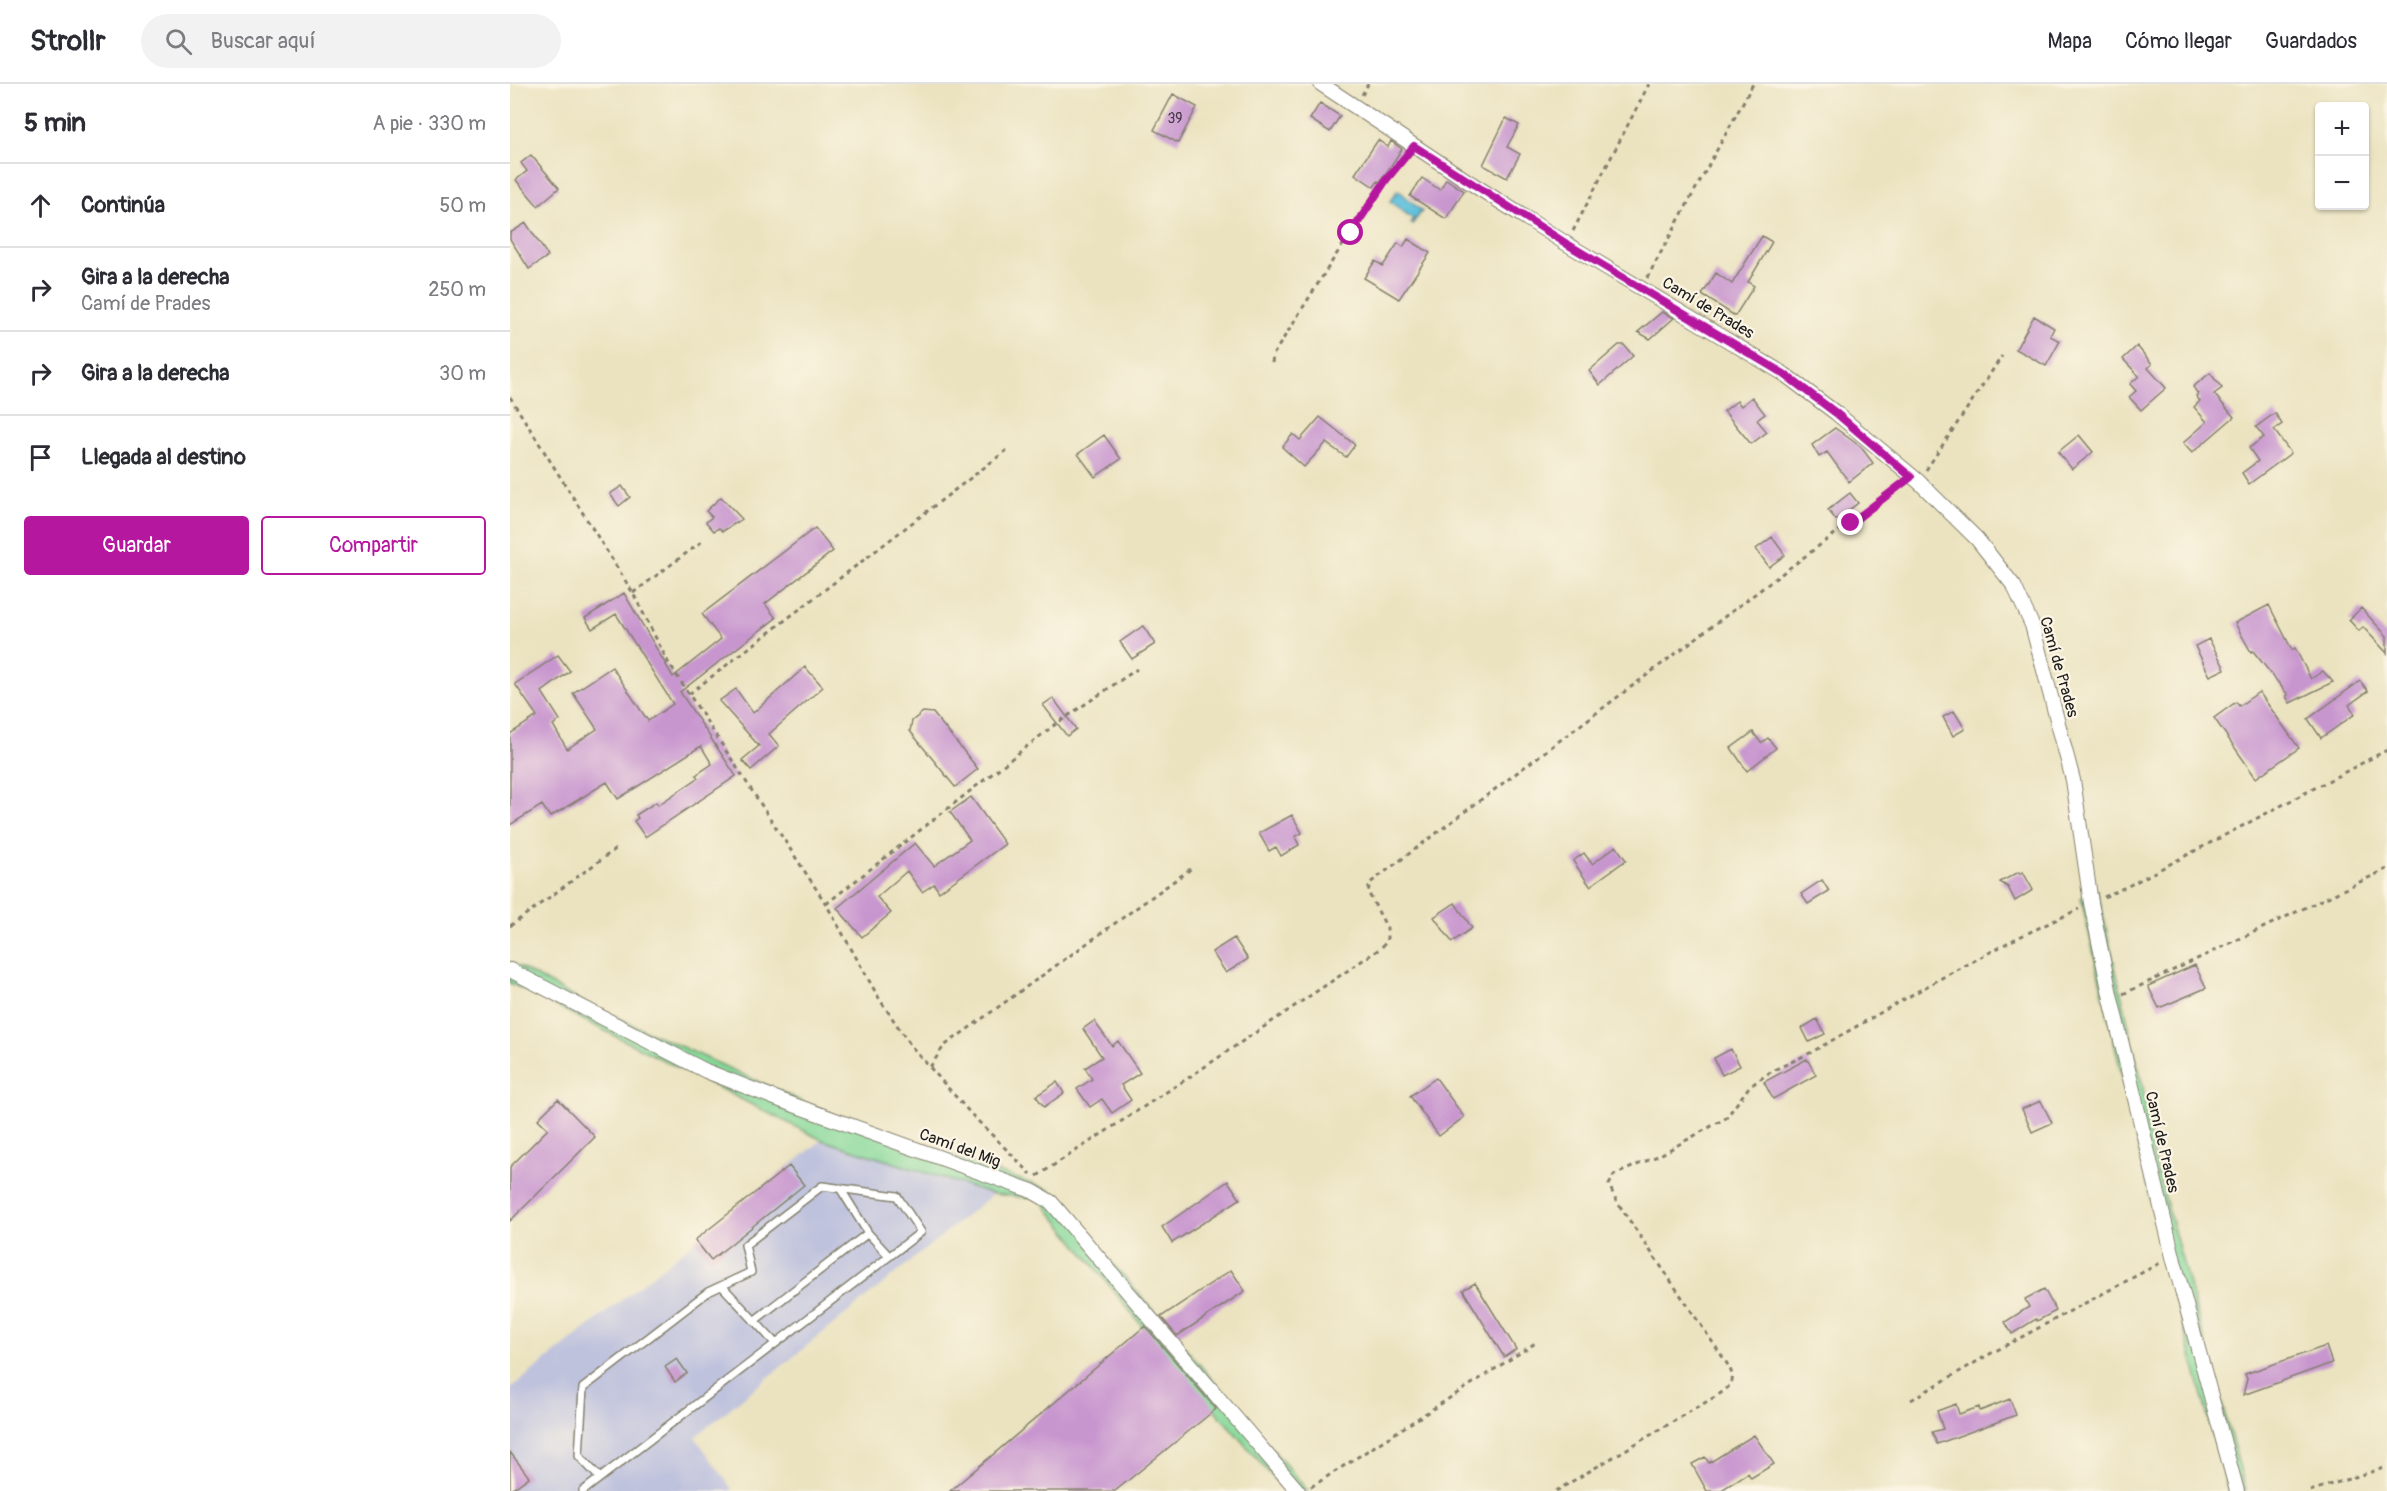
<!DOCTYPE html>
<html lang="es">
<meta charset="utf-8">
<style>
body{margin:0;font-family:Pangolin,sans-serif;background:#f2f2f3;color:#2b2b33}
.controls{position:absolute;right:18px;top:18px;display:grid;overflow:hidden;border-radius:6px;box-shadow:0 2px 4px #0004}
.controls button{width:54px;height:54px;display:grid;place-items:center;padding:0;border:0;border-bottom:2px solid #e1e1e2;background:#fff;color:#2b2b33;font:30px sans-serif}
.stop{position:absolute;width:18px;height:18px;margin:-14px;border:4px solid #b5179e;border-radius:50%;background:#fff}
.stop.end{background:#b5179e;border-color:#fff;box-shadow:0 2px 6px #0008}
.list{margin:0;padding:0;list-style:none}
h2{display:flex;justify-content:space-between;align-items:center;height:78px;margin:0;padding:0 24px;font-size:26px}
h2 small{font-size:20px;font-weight:400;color:#7c7c81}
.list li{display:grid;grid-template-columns:39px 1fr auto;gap:18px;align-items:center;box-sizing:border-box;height:84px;padding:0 24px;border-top:2px solid #e1e1e2}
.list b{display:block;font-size:22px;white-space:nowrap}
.list p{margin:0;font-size:20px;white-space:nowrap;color:#7c7c81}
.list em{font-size:20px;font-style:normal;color:#7c7c81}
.actions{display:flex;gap:12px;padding:18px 24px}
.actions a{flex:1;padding:14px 0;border:2px solid #b5179e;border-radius:6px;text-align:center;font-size:21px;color:#b5179e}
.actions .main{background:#b5179e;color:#fff}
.icon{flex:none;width:33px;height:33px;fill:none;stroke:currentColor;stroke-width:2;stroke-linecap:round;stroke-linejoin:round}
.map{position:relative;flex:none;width:1877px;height:1407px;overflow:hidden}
header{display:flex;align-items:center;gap:36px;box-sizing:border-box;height:84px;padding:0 30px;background:#fff;border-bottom:2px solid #e1e1e2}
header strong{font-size:28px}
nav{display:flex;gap:33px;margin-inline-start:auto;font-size:21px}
.search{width:420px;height:54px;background:#f2f2f3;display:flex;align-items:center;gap:15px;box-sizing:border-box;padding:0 21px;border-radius:33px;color:#7c7c81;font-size:22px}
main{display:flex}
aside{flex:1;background:#fff}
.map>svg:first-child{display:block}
</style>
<header>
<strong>Strollr</strong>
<div class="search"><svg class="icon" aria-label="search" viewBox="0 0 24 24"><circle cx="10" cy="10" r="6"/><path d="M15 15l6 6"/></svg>Buscar aquí</div>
<nav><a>Mapa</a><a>Cómo llegar</a><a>Guardados</a></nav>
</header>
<main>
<aside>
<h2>5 min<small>A pie · 330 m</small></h2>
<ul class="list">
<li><svg class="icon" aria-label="ahead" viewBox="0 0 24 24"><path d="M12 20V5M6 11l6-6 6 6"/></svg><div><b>Continúa</b></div><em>50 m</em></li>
<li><svg class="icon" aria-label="right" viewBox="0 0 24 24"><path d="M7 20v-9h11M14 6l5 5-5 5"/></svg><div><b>Gira a la derecha</b><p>Camí de Prades</p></div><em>250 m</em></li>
<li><svg class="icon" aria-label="right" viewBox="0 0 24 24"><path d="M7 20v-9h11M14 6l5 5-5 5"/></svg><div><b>Gira a la derecha</b></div><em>30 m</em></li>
<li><svg class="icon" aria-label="arrive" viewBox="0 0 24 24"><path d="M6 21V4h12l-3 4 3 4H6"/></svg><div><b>Llegada al destino</b></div></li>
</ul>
<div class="actions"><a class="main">Guardar</a><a>Compartir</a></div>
</aside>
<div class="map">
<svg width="1877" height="1407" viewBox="0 0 1877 1407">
<rect width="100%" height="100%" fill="#fcf5e5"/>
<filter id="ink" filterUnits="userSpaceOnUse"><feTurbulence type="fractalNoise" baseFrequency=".0167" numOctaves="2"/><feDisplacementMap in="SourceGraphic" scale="12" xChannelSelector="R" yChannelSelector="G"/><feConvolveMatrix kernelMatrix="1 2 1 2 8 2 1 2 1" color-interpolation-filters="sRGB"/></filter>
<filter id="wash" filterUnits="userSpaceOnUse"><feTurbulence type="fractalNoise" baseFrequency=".008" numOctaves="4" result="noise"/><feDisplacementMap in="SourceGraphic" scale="24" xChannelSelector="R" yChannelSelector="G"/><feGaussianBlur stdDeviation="1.35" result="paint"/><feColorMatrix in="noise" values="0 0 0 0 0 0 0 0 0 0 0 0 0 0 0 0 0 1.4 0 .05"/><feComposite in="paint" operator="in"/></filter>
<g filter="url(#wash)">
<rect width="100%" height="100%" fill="#ebe3c0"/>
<path fill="#bfc2dd" d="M312 1056 483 1110 185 1353 222 1405 220 1407H0V1305Z"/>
<path fill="#85d899" stroke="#507a5a" stroke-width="1.5" d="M1587 806 1633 1003 1642 1067 1736 1407H1718L1653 1169 1571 814Z
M0 878 75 919 320 1030 540 1106 798 1407H775L632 1242 530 1115 483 1110 312 1056 0 899Z"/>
<path fill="#5dc0db" stroke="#3c6e7c" stroke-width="1.5" d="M888 106 912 127 902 140 901 139 903 135 880 117Z"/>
<g id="blocks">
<path fill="#c896cf" d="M663 10 687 23 668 59 644 46Z
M810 19 830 32 820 48 800 35Z
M996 34 1009 41 997 63 1010 70 997 94 973 81Z
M868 56 878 63 881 57 892 65 870 98 868 97 864 103 845 90Z
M21 71 49 104 28 122 6 96 17 87 11 79Z
M912 94 930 106 936 95 954 107 936 135 900 112Z
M16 139 38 172 19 185 0 155V149Z
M1252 152 1262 158 1238 198 1244 202 1225 232 1192 211 1206 189 1222 200Z
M898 155 920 169 889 215 854 194 865 177 873 182 888 159 893 163Z
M1152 228 1164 234 1140 255 1128 248Z
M1524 232 1544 244 1540 252 1550 257 1536 282 1506 265Z
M1109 261H1114L1123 272 1090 301 1079 287Z
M1627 262 1642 280 1638 284 1656 304 1631 326 1619 313 1626 307 1620 300 1629 292 1613 275Z
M1700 289 1712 304 1704 310 1724 333 1682 369 1673 359 1697 338 1684 323 1690 317 1686 312 1688 310 1683 303Z
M1242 313 1255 330 1247 336 1257 348 1241 360 1214 327 1227 317 1231 322Z
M1765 329 1772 340 1764 346 1781 369 1739 400 1732 389 1748 377 1739 364 1754 353 1746 343Z
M810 333 845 361 836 373 816 359 794 383 772 363 783 350 790 356Z
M1325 344 1351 363 1363 379 1339 398 1317 368 1309 373 1302 361Z
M594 351 611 375 585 393 568 370Z
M1569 351 1583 368 1562 385 1548 368Z
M112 402 120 413 109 422 100 410Z
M1340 409 1348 419 1326 436 1318 426Z
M211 413 232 435 213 447 209 444 204 447 196 438 202 433 196 427Z
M305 444 323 467 255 520 266 534 170 608 226 692 135 753 124 737 128 734 126 731 146 718 148 721 188 694 186 691 202 680 191 662 108 715 97 698 40 733 32 721 0 741V650L27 632 5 600 48 571 60 587 32 608 50 636 43 641 57 665 87 645 63 609 102 583 138 637 163 620 106 530 82 545 75 534 114 509 163 593 211 555 192 530Z
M1262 453 1275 471 1259 483 1246 465Z
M1759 521 1782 566 1785 564 1801 595 1813 587 1823 598 1780 619 1776 612 1778 611 1743 567 1741 568 1725 539Z
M1851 524 1877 552V569L1853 543 1849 547 1839 536Z
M633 542 645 560 622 575 610 558Z
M1699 555 1715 585 1700 592 1685 562Z
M295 583 313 603 259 650 269 662 241 686 232 676 249 662 209 617 226 605 243 629Z
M1850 597 1858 607 1839 621 1845 630 1811 654 1798 635Z
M1749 608 1789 664 1746 694 1704 634 1726 618 1729 622Z
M543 614 566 645 557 652 533 621Z
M1444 627 1455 645 1443 652 1433 633Z
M413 628 423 629 468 685 445 703 400 647 402 637Z
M1243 648 1251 659 1258 654 1266 664 1237 687 1221 664Z
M461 713 495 760 429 808 424 800 412 808 397 787 367 813 381 829 352 853 327 824 405 759 424 782 460 756 440 728Z
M782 731 792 749 785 753 789 761 771 772 766 763 759 767 749 749Z
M1106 762 1116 776 1080 802 1063 777 1074 769 1082 780Z
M1509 788 1510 790 1513 788 1523 806 1505 817 1498 803 1490 798Z
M1312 796 1319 807 1298 820 1291 810Z
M945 819 962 844 942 858 924 833Z
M724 854 738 875 716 889 702 868Z
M1685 881 1696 904 1649 924 1638 902Z
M1307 935 1315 950 1299 958 1292 944Z
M584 937 602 962 608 957 630 989 611 1001 621 1016 602 1029 592 1015 580 1023 567 1005 582 995 575 984 592 973 573 945Z
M1221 965 1230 982 1212 991 1204 974Z
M1297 975 1306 991 1263 1015 1254 998Z
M926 994 954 1033 929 1052 900 1012Z
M547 998 554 1009 534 1023 526 1012Z
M48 1015 85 1053 0 1137V1083L38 1045 28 1035Z
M1531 1017 1542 1039 1522 1048 1512 1025Z
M279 1082 294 1101 201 1176 185 1156Z
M718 1097 730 1115 662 1159 652 1143Z
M721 1186 735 1207 667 1252 651 1233Z
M965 1199 1006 1265 994 1273 953 1206Z
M1534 1205 1546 1227 1527 1237 1526 1235 1502 1250 1495 1238 1519 1223 1515 1215Z
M635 1242 706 1325 605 1407H440Z
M1816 1262 1822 1279 1733 1311 1737 1295 1735 1290Z
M167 1275 177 1289 165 1298 155 1283Z
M1500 1315 1506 1331 1427 1360 1422 1348 1433 1345 1427 1327 1446 1320 1449 1330 1469 1323 1470 1327Z
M1244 1351 1264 1380 1241 1394 1238 1389 1210 1407H1197L1182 1380 1195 1373 1199 1379Z
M0 1368 19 1393 0 1407Z"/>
</g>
</g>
<g filter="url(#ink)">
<use href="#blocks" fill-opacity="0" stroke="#84806e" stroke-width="1.5"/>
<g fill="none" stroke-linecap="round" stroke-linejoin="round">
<g stroke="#84806e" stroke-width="10">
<path id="lane" d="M330 1104 358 1149 379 1172
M212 1202 265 1259
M244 1237 358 1149
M73 1407 411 1148 387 1112 312 1102 235 1161 241 1188 198 1208 73 1304 69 1372 90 1394"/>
</g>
<g stroke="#84806e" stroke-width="16">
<path id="street" d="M811 0 959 98 1057 160 1274 290 1326 329 1408 397 1467 455 1504 502 1522 541 1563 696 1581 819 1601 915 1664 1177 1727 1407
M0 886 196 987 270 1016 522 1107 541 1118 788 1407"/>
</g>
<path stroke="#84806e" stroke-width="3" stroke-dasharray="4.5 4.5" stroke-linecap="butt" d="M852 11 858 0
M1063 147 1139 0
M1137 194 1243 0
M762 279 763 271 826 171 876 96 895 72
M0 313 123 509 158 578 316 820 370 916 401 962 462 1031 521 1090
M1416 386 1492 272
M123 509 194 456
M179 610 497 366
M1594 813 1620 801 1877 666
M316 820 543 642 627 585
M0 842 107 764
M1613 910 1877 785
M420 983 434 962 682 784
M527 1092 678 994 871 864 877 857V844L858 808 860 799 1390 401
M1401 1316 1478 1271 1650 1179
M801 1403 1027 1258
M1046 1407 1208 1311C1226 1299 1226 1293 1214 1275L1107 1118 1099 1101 1104 1091 1150 1071 1216 1034 1239 1003 1262 987 1300 969 1426 897 1503 856 1569 825
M1800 1407 1877 1383"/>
<use href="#lane" stroke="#fff" stroke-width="7"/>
<use href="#street" stroke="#fff" stroke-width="14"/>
</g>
</g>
<g fill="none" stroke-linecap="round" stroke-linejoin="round" filter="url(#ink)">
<path stroke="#b5179e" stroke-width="8" d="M841 149 876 96 904 62 1057 160 1274 290 1326 329 1401 393 1341 439"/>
</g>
<g text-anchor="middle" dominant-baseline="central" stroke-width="4.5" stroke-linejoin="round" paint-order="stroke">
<g font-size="14" fill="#473a49">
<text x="665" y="34">39</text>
</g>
<g font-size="16" fill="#1c1c1c" stroke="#fcf5e5">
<text transform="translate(1198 224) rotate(31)">Camí de Prades</text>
<text transform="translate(1549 583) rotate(74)">Camí de Prades</text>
<text transform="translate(1652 1058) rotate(77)">Camí de Prades</text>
<text transform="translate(450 1064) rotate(20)">Camí del Mig</text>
</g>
</g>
</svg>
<div class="controls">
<button>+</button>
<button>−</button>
</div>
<div class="stop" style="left:841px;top:149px"></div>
<div class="stop end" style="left:1341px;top:439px"></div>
</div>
</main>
